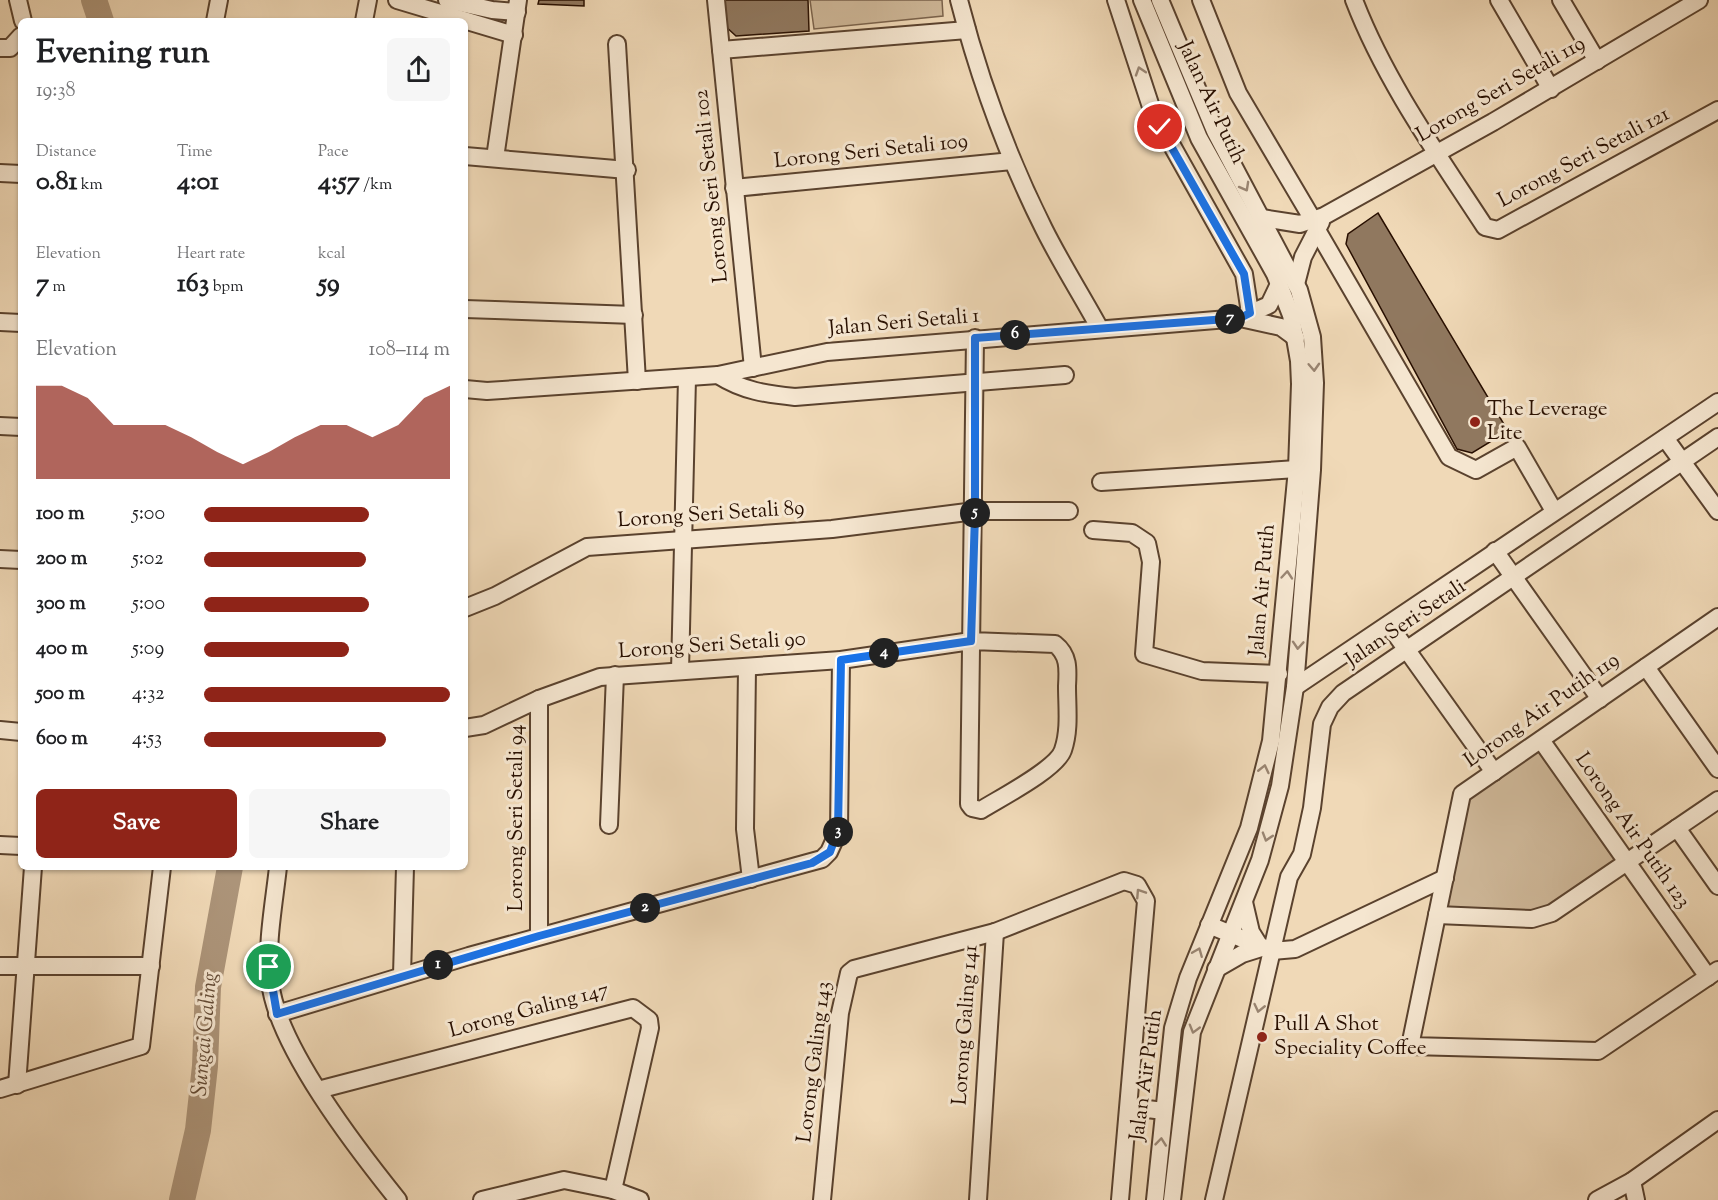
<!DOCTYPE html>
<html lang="en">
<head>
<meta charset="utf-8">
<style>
  body { margin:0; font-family:"Sorts Mill Goudy",serif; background:#f6f6f6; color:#202124; height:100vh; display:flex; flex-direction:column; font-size:22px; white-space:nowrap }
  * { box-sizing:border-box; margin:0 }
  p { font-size:20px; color:#757577 }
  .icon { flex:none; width:33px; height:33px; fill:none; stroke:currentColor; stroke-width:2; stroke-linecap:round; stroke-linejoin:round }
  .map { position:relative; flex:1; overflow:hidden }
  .side { position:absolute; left:18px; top:18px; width:450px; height:852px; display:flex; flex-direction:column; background:#fff; border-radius:9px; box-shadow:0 2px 4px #0004 }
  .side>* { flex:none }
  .pin { position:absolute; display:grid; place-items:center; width:51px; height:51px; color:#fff; margin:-26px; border:3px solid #fff; border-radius:50%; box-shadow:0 2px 6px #0007 }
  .km { position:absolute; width:30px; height:30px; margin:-15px; border-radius:50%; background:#222; color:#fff; font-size:16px; line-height:30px; text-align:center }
  .round { display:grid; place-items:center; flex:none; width:63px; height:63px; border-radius:9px; background:#f6f6f6 }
  .overview { display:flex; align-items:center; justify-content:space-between; height:102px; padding:0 18px }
  h1 { font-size:33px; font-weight:700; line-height:45px }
  .figures { display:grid; grid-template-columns:repeat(3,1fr); gap:9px; height:102px; padding:6px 18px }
  .figures div { display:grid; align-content:center }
  .figures b { font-size:26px; font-weight:700 }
  .figures small { font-size:16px; font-weight:400 }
  .figures p { font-size:16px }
  .chart { height:168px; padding:12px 18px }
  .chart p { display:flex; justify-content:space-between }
  .chart svg { width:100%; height:108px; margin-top:6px; fill:#8f2418; opacity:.7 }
  .button { display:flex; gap:12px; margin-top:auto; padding:12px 18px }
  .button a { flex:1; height:69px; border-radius:9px; background:#8f2418; color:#fff; font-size:24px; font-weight:700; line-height:69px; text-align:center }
  .button a+a { background:#f6f6f6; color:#202124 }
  ul { padding:0 18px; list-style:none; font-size:20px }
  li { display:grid; grid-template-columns:96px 72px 1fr; align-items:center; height:45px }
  li i { height:15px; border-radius:8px; background:#8f2418 }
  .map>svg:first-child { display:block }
  .green { fill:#ceb798; stroke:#7b634c; stroke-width:1.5 }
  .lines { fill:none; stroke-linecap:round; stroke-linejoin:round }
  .river { stroke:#ac9479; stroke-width:26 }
  .building { fill:#90785f; stroke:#280f00; stroke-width:1.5 }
  .minor-casing { stroke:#5a422e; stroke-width:20 }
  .minor { stroke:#f5e6d0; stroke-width:16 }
  .oneway { stroke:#998572 }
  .route-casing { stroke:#fff; stroke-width:12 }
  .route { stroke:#1a73e8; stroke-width:8 }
  .poi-dot { fill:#8f2418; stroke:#f5e6d0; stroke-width:2 }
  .labels { text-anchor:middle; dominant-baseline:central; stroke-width:6; stroke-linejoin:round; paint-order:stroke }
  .street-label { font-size:21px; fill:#280f00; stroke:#f5e6d0 }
  .poi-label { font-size:21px; fill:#280f00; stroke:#f5e6d0; text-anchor:start }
  .water-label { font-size:22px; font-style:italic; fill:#634b36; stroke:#f5e6d0 }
</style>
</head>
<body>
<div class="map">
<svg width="1718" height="1200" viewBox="0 0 1718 1200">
  <rect width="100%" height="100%" fill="#f0d9b7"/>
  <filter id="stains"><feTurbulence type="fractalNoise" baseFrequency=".00333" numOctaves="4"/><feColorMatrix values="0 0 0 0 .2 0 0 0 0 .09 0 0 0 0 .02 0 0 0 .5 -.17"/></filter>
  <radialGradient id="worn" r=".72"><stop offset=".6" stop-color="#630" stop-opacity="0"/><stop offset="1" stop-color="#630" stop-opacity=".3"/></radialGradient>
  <!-- green -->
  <g class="green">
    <path d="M810,0H942L943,16L814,29Z"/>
    <path d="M1541,748L1618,859L1541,911L1446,910L1468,798Z"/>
  </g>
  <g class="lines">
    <!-- river -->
    <g class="river">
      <path d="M94,0L101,21"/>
      <path d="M182,1200L198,1130L205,1066L208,987L230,867"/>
    </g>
  </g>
  <!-- building -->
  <g class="building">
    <path d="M539,0H584V6L538,4Z"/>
    <path d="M722,0H808L809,31L736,36L724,25Z"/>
    <path d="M1378,213L1508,431L1472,453L1457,449L1346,244L1348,234Z"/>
  </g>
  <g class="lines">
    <defs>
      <g id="minor">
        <path d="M18,0L23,21"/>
        <path d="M397,0L514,35"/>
        <path d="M447,0L492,10L517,12"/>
        <path d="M716,0L753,368"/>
        <path d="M959,0C979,78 1008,157 1044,229C1061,263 1082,296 1100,329"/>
        <path d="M1116,0L1152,110L1244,274L1250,313"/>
        <path d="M1142,0L1199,138L1275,274L1291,315L1299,361L1300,384L1297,469L1271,741L1249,828L1188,978L1173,1028L1155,1200"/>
        <path d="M1160,0L1215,131L1299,290L1312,337L1315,383L1312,470L1295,687L1280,786L1260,860L1192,1032L1172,1200"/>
        <path d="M1201,0L1238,93L1313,220"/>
        <path d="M1354,0C1385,81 1438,155 1485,227L1498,230L1718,110"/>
        <path d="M1499,0L1551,89"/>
        <path d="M1561,0L1597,61"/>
        <path d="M215,21L219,0"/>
        <path d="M364,21L368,0"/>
        <path d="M617,44L637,381"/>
        <path d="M0,48H10L21,36"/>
        <path d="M721,50L967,30"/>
        <path d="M465,156L627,170"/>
        <path d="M495,158L518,0"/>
        <path d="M0,173L21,174"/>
        <path d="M734,188L1012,161"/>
        <path d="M1262,218L1300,224L1324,216L1493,122L1699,0"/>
        <path d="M1317,230L1449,457L1476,470L1517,447L1554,511"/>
        <path d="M1296,284L1303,257L1321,222"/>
        <path d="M465,309L634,315"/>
        <path d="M1241,317L1269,305L1279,284"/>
        <path d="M0,322L21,323"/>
        <path d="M718,375C743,391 766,394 795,397L1065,375"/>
        <path d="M465,389L487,391L718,375L827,352L1240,318L1281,327L1296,338"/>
        <path d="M0,426L21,427"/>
        <path d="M1665,438L1718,511"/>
        <path d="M1101,482L1297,469"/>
        <path d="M1093,530L1132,533L1147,543L1151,562L1144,654L1202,671L1279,674"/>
        <path d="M1495,551L1600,699"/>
        <path d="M0,559L21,560"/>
        <path d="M465,608L495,596L587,547L832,529L975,511H1069"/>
        <path d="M1718,617L1462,794L1410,1046L1598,1051L1718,970"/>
        <path d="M1389,625L1494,772"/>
        <path d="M1646,667L1718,769"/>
        <path d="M747,668L745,829L751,879"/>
        <path d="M680,671L687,378"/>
        <path d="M1295,687L1718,402"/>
        <path d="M465,728L484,725L539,699L600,677L841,660L971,641L1055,644C1069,655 1068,669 1067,686C1067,707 1070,730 1063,750C1057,769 1000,798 981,810L972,808L969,804L975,338"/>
        <path d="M0,730L21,732"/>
        <path d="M1541,740L1708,977"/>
        <path d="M609,825L615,675"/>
        <path d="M1677,828L1718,886"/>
        <path d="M0,845L21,846"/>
        <path d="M278,867C274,904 266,944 270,981C276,1045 357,1149 398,1200"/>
        <path d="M1244,902L1251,932L1261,948"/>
        <path d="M1437,915L1532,919L1552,913L1718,800"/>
        <path d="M1209,925L1272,951L1295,949L1445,878"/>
        <path d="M539,936V699"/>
        <path d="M0,966H151"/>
        <path d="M1216,969L1242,954L1261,948"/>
        <path d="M402,975L405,867"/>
        <path d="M277,1014L469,956L822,859L829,852L839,830L841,660"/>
        <path d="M17,1085L33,867"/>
        <path d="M0,1089L141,1046L162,867"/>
        <path d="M318,1090L633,1008L649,1020L650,1028L613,1190"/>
        <path d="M1130,1107L1164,1111"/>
        <path d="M1632,1181L1636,1200"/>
        <path d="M482,1200L564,1180L613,1190L640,1200"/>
        <path d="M822,1200L840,1013L849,973L854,969L995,932L1124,881L1137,885L1146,901L1120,1200"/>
        <path d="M978,1200L995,932"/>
        <path d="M1214,1200L1289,877L1302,854L1312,808L1322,724L1330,707L1343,693L1718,437"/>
        <path d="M1597,1200L1632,1181L1718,1120"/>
      </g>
    </defs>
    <!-- minor casing -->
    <use href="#minor" class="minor-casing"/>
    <!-- minor -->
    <use href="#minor" class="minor"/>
  </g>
  <!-- one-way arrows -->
  <defs><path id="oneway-chevron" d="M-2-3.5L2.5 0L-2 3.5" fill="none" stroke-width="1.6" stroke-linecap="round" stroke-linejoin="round" transform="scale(1.5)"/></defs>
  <g class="oneway">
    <use href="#oneway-chevron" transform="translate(1140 71) rotate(-108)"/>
    <use href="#oneway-chevron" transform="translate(1245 187) rotate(61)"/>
    <use href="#oneway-chevron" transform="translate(1314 367) rotate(87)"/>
    <use href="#oneway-chevron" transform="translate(1287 575) rotate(-85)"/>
    <use href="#oneway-chevron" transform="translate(1298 645) rotate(94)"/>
    <use href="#oneway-chevron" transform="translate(1264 769) rotate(-77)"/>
    <use href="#oneway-chevron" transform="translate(1267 837) rotate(107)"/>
    <use href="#oneway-chevron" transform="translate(1140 893) rotate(-123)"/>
    <use href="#oneway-chevron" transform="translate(1198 952) rotate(-68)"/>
    <use href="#oneway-chevron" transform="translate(1259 1008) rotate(103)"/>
    <use href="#oneway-chevron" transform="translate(1194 1029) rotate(106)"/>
    <use href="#oneway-chevron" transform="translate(1161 1142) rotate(-84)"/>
  </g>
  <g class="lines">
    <defs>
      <path id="route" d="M269,967L277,1014L539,936L812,863L830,852L838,830L841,660L971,641L975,515V338L1240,318L1250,313L1244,274L1160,127"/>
    </defs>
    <!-- route casing -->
    <use href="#route" class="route-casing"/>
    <!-- route -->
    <use href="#route" class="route"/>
  </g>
  <!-- markers -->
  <g class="poi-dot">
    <circle cx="1475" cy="422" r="6"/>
    <circle cx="1262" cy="1037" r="6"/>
  </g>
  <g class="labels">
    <!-- street labels -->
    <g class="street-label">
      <text transform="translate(1501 90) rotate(-30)">Lorong Seri Setali 119</text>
      <text transform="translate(1211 103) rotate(65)">Jalan Air Putih</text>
      <text transform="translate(871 152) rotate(-6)">Lorong Seri Setali 109</text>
      <text transform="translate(1584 158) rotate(-28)">Lorong Seri Setali 121</text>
      <text transform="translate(712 186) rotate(-96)">Lorong Seri Setali 102</text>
      <text transform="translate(904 323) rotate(-5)">Jalan Seri Setali 1</text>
      <text transform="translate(711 515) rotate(-4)">Lorong Seri Setali 89</text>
      <text transform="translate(1263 590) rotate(-85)">Jalan Air Putih</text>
      <text transform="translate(1406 624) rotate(-34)">Jalan Seri Setali</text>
      <text transform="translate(712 646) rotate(-4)">Lorong Seri Setali 90</text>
      <text transform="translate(1542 711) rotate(-35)">Lorong Air Putih 119</text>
      <text transform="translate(517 818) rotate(-90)">Lorong Seri Setali 94</text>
      <text transform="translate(1632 831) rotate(55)">Lorong Air Putih 123</text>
      <text transform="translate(529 1011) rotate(-15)">Lorong Galing 147</text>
      <text transform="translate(966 1025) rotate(-86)">Lorong Galing 141</text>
      <text transform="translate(815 1062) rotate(-83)">Lorong Galing 143</text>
      <text transform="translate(1147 1075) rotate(-82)">Jalan Air Putih</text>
    </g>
    <!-- poi labels -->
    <g class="poi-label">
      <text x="1487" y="410">The Leverage<tspan x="1487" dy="24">Lite</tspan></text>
      <text x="1274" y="1025">Pull A Shot<tspan x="1274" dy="24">Speciality Coffee</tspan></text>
    </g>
    <!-- water labels -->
    <g class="water-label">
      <text transform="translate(206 1034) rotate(-85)">Sungai Galing</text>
    </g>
  </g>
  <rect width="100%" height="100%" filter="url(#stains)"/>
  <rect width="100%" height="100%" fill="url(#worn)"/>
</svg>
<div class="pin" style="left:269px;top:967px;background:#1e9e55"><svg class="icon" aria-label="arrive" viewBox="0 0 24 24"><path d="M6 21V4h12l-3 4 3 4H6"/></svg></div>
<div class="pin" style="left:1160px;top:127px;background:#d93025"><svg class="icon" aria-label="check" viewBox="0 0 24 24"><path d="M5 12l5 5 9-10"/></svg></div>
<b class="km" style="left:438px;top:965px">1</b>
<b class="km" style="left:645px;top:908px">2</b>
<b class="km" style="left:838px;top:832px">3</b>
<b class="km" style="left:884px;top:653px">4</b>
<b class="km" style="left:975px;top:513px">5</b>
<b class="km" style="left:1015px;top:335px">6</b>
<b class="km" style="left:1230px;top:319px">7</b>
<section class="side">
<div class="overview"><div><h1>Evening run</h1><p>19:38</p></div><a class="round"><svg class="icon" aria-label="share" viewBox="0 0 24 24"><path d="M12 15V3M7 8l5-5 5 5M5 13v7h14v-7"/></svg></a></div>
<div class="figures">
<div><p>Distance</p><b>0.81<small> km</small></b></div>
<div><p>Time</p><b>4:01</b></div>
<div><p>Pace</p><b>4:57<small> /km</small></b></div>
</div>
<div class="figures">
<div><p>Elevation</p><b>7<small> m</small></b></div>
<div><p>Heart rate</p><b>163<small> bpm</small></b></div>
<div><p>kcal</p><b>59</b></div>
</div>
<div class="chart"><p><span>Elevation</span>108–114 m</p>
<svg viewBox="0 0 160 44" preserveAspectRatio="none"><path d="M0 44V6L10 6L20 11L30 22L40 22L50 22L60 27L70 33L80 38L90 33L100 27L110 22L120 22L130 27L140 22L150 11L160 6V44z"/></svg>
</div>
<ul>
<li><b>100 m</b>5:00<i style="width:67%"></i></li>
<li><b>200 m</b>5:02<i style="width:66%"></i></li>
<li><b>300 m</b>5:00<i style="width:67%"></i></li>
<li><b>400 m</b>5:09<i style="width:59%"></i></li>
<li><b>500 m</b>4:32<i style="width:100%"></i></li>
<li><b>600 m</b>4:53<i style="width:74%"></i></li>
</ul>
<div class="button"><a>Save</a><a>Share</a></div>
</section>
</div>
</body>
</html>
